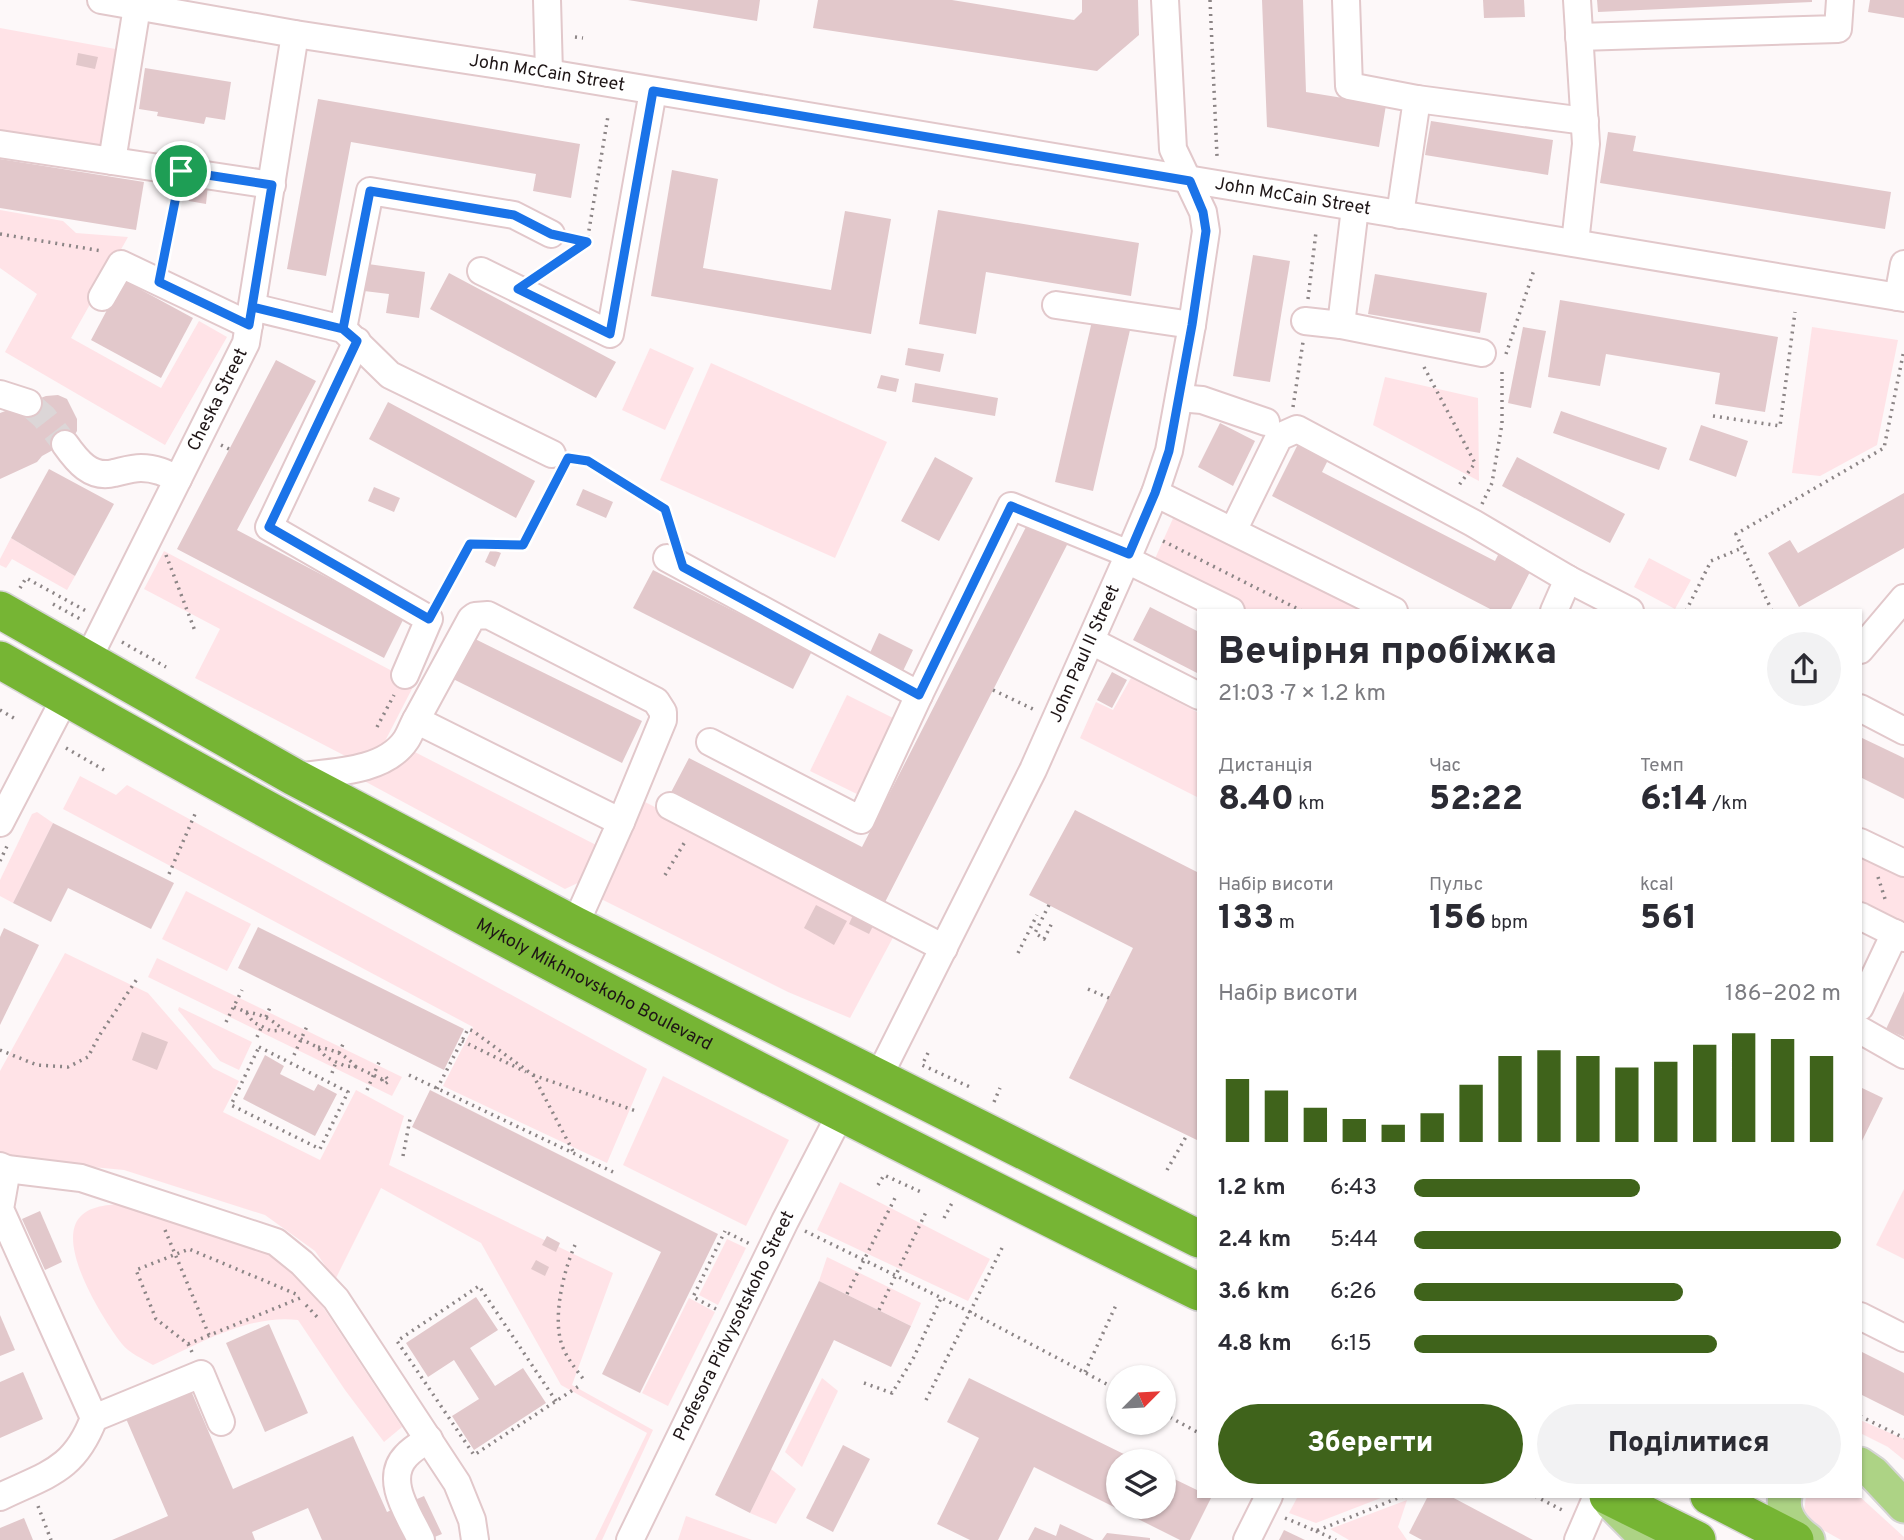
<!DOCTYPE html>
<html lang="uk">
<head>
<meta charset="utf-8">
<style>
  body { margin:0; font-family:Overpass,sans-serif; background:#f2f2f3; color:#2b2b33; height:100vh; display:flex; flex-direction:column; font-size:26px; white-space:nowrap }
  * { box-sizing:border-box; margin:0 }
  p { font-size:23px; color:#7c7c81 }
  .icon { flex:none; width:38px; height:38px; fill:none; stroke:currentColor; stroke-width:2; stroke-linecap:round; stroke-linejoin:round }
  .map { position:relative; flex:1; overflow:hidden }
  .details { position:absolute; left:1197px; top:609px; width:665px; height:889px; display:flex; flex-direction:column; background:#fff; border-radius:0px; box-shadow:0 2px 5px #0004 }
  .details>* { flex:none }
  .needle { width:46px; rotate:66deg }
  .buttons { position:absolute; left:1106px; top:1365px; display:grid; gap:14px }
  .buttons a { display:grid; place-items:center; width:70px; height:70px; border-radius:50%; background:#fff; box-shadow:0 2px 5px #0004; font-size:35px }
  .pin { position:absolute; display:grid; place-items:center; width:60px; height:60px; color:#fff; margin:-30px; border:4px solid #fff; border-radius:50%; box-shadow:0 2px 7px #0007 }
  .round { display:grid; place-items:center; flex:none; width:74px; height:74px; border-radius:37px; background:#f2f2f3 }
  .overview { display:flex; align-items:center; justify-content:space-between; height:119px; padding:0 21px }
  h1 { font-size:38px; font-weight:800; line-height:52px }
  .stats { display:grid; grid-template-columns:repeat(3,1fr); gap:10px; height:119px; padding:7px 21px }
  .stats div { display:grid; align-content:center }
  .stats b { font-size:35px; font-weight:800 }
  .stats small { font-size:19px; font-weight:400 }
  .stats p { font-size:19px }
  .chart { height:196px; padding:14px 21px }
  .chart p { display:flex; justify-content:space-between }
  .chart svg { width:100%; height:126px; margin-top:7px; stroke:#3f631b; stroke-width:6 }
  .action { display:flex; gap:14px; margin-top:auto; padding:14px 21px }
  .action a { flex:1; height:80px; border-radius:42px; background:#3f631b; color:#fff; font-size:28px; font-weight:800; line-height:80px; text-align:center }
  .action a+a { background:#f2f2f3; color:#2b2b33 }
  ul { padding:0 21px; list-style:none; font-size:23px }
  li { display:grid; grid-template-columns:112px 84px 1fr; align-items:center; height:52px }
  li i { height:18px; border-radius:9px; background:#3f631b }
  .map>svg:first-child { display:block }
  .green { fill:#ffe3e7 }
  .building { fill:#e2c8cb }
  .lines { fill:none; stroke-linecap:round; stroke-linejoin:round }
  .minor-tunnel { stroke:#dcd6d7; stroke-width:26; stroke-dasharray:26 13; stroke-linecap:butt }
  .minor-casing { stroke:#e2c8cb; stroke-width:30 }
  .major-casing { stroke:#d6d5d5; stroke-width:37 }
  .highway-casing { stroke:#d6d5d5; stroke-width:40 }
  .path { stroke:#8c8586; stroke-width:3.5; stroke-dasharray:2 5; stroke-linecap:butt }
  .minor { stroke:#fff; stroke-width:26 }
  .major { stroke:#add385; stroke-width:33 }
  .highway { stroke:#76b534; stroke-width:37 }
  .route-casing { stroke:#fff; stroke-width:14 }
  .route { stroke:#1a73e8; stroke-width:9 }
  .labels { text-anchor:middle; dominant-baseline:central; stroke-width:6; stroke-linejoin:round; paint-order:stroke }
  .street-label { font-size:18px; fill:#1e1516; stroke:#fff }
</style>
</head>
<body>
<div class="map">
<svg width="1904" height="1540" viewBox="0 0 1904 1540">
  <rect width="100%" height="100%" fill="#fdf8f9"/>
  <!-- green -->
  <g class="green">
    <path d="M0,28L121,50L104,149L0,136Z"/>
    <path d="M0,210L63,221L76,233L128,237L71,338L161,388L199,321L227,337L165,445L5,352L37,294L0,268Z"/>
    <path d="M1812,327L1898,340L1877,445L1820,476L1792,473Z"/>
    <path d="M650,348L694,368L665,430L622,410Z"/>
    <path d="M711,363L887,442L835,558L660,480Z"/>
    <path d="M1385,377L1478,398L1479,481L1373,425Z"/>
    <path d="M1179,505L1394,611H1231L1149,572Z"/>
    <path d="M11,538L75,576L67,590L12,559L6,568L0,565V559Z"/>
    <path d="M164,551L415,683L382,747L353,760L195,678L220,629L144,589Z"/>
    <path d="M1649,558L1691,580L1675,609L1634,587Z"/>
    <path d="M1131,678L1199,713V798L1080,738L1096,702L1113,710Z"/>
    <path d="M847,695L897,720L861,796L810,771Z"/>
    <path d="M407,748L598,846L582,881L565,889L355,776Z"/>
    <path d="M80,776L116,795L127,785L647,1069L607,1163L443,1086L473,1027L63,809Z"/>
    <path d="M645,802L897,930L850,1018L788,992L597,897Z"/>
    <path d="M37,812L53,823L13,903L0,896V880L32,814Z"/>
    <path d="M1860,842L1904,863V938L1860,916Z"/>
    <path d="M186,891L251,924L227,971L162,939Z"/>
    <path d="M65,953L148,993L213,1068L239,1081L223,1112L320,1160L356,1090L404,1116L389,1165L613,1273L572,1385L653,1430L602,1540H595L647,1433L561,1385L481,1243L381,1188L335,1280L315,1251L265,1215L124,1170L18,1160L0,1154V1071Z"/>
    <path d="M157,958L402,1077L392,1096L148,977Z"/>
    <path d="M179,1007L252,1042L239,1070L220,1061L178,1010Z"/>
    <path d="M663,1076L789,1140L746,1226L623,1165Z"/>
    <path d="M840,1182L990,1259L968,1301L817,1230Z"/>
    <path d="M1904,1189V1259L1876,1245Z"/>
    <path d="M130,1203L265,1251L296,1266L402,1427L384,1442L345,1390L298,1320C248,1314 197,1345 153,1365C143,1359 129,1353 122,1344C104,1321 55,1244 80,1217C92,1204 112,1205 130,1203Z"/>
    <path d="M727,1239L746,1248L718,1305L699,1295Z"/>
    <path d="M827,1257L921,1303L911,1326L819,1281Z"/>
    <path d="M689,1298L715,1312L668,1406L642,1393Z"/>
    <path d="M822,1378L838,1391L802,1467L785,1452Z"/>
    <path d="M1860,1420L1904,1439V1460L1888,1447L1860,1433Z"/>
    <path d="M771,1469L796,1489L776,1524L750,1513Z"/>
    <path d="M1298,1496H1386L1316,1523L1289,1513Z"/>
    <path d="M1806,1496H1859L1904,1537V1540H1841L1807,1521L1804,1511Z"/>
    <path d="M1407,1500L1398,1527L1407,1540H1349L1330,1529Z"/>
    <path d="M686,1516L752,1540H678Z"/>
  </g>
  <!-- building -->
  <g class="building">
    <path d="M628,0H760L757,21Z"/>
    <path d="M818,0H952L1074,20L1082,12V0H1138L1139,35L1097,71L813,28Z"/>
    <path d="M1262,0H1303L1306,92L1386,105L1379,147L1267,127Z"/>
    <path d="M1483,0H1524L1525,17L1484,18Z"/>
    <path d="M1597,0H1812V2L1598,12Z"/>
    <path d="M1870,0H1904V18L1868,12Z"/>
    <path d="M78,53L98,57L95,69L76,65Z"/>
    <path d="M145,68L231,82L225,120L206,117L204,124L157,116L158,112L139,109Z"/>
    <path d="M318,99L580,144L571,198L533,191L536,174L351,142L326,276L287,269Z"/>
    <path d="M1431,121L1553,140L1548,175L1425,155Z"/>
    <path d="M1608,132L1636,136L1633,151L1891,192L1885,229L1600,183Z"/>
    <path d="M0,159L144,182L136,230L0,208Z"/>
    <path d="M672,170L718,179L703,268L831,290L845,211L891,219L871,334L651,296Z"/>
    <path d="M191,182L208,185L206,204L189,201Z"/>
    <path d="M938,210L1139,243L1131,296L986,272L976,334L919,324Z"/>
    <path d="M1253,255L1290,261L1270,382L1233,376Z"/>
    <path d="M368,264L425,272L419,318L386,313L389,294L364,291Z"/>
    <path d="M449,273L616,362L596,398L430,309Z"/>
    <path d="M1375,274L1487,293L1480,333L1368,314Z"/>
    <path d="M123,280L193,318L161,378L91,340Z"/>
    <path d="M1560,300L1778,337L1765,412L1715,404L1720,373L1606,354L1600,386L1548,377Z"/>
    <path d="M1092,321L1130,330L1093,491L1055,482Z"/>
    <path d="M1523,327L1546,331L1531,408L1508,403Z"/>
    <path d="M908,348L944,354L940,372L905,365Z"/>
    <path d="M276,360L316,381L237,530L404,618L384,658L177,549Z"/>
    <path d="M881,375L899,379L896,392L877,388Z"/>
    <path d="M915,383L998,398L995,416L912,402Z"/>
    <path d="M58,395L67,399L77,419V431L71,440L42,456L37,462L0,479V413L46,396Z"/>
    <path d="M388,402L535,481L516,518L369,439Z"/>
    <path d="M1561,411L1667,448L1659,470L1553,433Z"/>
    <path d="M1220,423L1255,441L1233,486L1198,467Z"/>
    <path d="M1701,425L1748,441L1736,477L1689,460Z"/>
    <path d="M1298,444L1328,460L1322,472L1495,561L1501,549L1533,566L1510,611H1494L1272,496Z"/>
    <path d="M935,457L973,478L939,541L901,521Z"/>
    <path d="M1517,457L1625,514L1610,543L1502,486Z"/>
    <path d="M49,469L114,504L75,576L11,538Z"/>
    <path d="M374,487L400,498L394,512L368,501Z"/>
    <path d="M583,489L613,502L606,518L576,505Z"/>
    <path d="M1904,493V548L1799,607L1768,553L1790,540L1798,553Z"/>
    <path d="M1028,523L1068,543L882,908L668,798L689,758L862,847Z"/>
    <path d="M491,549L501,553L495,567L485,562Z"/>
    <path d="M653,570L812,651L793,689L633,608Z"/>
    <path d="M1150,607L1199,632V674L1133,640Z"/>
    <path d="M879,633L913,650L903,671L869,655Z"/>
    <path d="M467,635L642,721L622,763L447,676Z"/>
    <path d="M1112,672L1127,680L1112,708L1097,700Z"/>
    <path d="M1860,737L1904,758V799L1860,777Z"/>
    <path d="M1075,810L1199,873V1141L1069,1078L1133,948L1029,895Z"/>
    <path d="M53,823L174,883L151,929L68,888L51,922L13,903Z"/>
    <path d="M816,905L847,921L834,945L804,928Z"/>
    <path d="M855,911L875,922L869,934L849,924Z"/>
    <path d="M258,927L464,1029L444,1070L238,968Z"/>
    <path d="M4,928L39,945L0,1025V937Z"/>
    <path d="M1904,991V1037L1886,1029Z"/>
    <path d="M142,1032L168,1042L157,1070L132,1060Z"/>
    <path d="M265,1055L284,1066L280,1074L314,1091L318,1084L337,1094L315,1136L243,1099Z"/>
    <path d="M1860,1087L1883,1098L1860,1145Z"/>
    <path d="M430,1090L718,1234L640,1393L602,1374L661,1252L412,1127Z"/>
    <path d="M40,1211L62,1262L45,1270L22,1219Z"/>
    <path d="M547,1236L560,1243L556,1252L542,1245Z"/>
    <path d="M536,1260L549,1267L545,1276L531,1269Z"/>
    <path d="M819,1281L911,1326L891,1367L834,1340L750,1513L715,1495Z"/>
    <path d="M476,1297L498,1330L470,1348L495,1386L523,1368L546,1403L474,1450L452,1416L479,1399L454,1360L428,1377L406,1343Z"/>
    <path d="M0,1315L15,1350L0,1356Z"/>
    <path d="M269,1324L308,1413L265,1432L226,1343Z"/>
    <path d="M1860,1351L1904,1373V1416L1860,1394Z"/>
    <path d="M23,1372L43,1419L0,1438V1382Z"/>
    <path d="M969,1378L1138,1461H1118V1507H1164V1474L1199,1491V1496L1211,1498L1190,1540H1180L1034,1467L998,1540H970L937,1524L979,1438L947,1422Z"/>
    <path d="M189,1386L233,1489L353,1436L387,1512L424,1496L442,1534L427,1540H322L308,1508L252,1532L255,1540H112L168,1516L124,1414Z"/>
    <path d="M843,1445L870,1459L833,1532L806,1518Z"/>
    <path d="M1428,1496H1450L1533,1540H1422L1409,1533Z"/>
    <path d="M24,1518L33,1540H0V1528Z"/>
    <path d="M1060,1524L1094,1540H1028L1035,1527L1056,1536Z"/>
    <path d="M1284,1530L1305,1540H1279Z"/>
    <path d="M1107,1533L1150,1538V1540H1102Z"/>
  </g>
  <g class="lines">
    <!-- minor-tunnel -->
    <path class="minor-tunnel" d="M28,403L44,417L65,444"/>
    <defs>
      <g id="minor">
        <path id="s1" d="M101,0L295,34L512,67L1904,298"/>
        <path d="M547,0L549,73"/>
        <path d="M1346,0L1349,86L1417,99L1400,215"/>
        <path d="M1579,37L1838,29L1840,0"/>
        <path d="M1417,99L1585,121"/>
        <path d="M0,144L272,185"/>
        <path d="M112,161L137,7"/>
        <path d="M1575,243L1586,144L1577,0"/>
        <path d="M481,271L610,334L653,91"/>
        <path d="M102,297L121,264L249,325"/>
        <path d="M1898,297L1904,264"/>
        <path d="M1056,305L1192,325"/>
        <path d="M252,307L343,329L390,375L552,454"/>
        <path d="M1305,321L1341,325L1355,208"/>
        <path d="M1341,325L1482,353"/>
        <path d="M343,329L370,191L514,215L551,234"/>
        <path d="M357,341L269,527L429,619L405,675"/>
        <path d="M0,394L28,403"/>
        <path d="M1179,398L1202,400L1266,422"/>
        <path d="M65,444C77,461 91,479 114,473C123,471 132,468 141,468C155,468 166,473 178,479"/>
        <path d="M1155,493L1394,611"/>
        <path d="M1233,531L1279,437L1297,429L1473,523L1568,579L1630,611"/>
        <path d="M667,558L919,695L1011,506L1129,554"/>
        <path d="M1127,560L1231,611"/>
        <path d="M1554,611L1568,579"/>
        <path d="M1091,641L1199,696"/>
        <path d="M1860,650L1904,598"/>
        <path id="s2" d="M87,661L246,343L295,34"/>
        <path d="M1860,708L1904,731"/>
        <path d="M416,720L471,619L475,616L488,615L656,701L663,712V720L621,822"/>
        <path d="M710,742L861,820L919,695"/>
        <path d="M294,777C329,772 384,773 406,740C410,734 412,727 416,720L621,822L575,925"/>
        <path d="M670,806L944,948"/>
        <path d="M0,823L65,698"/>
        <path d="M1860,842L1904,863"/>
        <path d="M1860,916L1904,938"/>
        <path d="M1860,1007L1895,933"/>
        <path d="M1860,1030L1904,1055"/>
        <path id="s3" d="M878,1078L1033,770L1129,554L1155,493L1169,451L1192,325L1206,231L1203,212L1173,149L1165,0"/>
        <path d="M0,1166L7,1169L81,1178L276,1242L302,1263L336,1299L457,1483L472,1520L475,1540"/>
        <path d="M1860,1316L1904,1338"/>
        <path d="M94,1418L201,1374L221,1422"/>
        <path d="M0,1497C47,1474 74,1471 94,1418L0,1209L7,1169"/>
        <path d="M421,1540C410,1516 383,1480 406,1456C412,1449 421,1444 429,1439"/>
        <path id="s4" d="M630,1540L785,1221L841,1113"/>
        <path d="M1247,1540L1269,1496"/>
        <path d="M1578,1540L1597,1496"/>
      </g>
      <g id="major">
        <path d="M1860,1464L1873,1473L1904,1506"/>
        <path d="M1785,1496C1781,1515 1793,1529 1808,1540"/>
        <path d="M1611,1503L1648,1540"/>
      </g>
      <g id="highway">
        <path d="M0,610L294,777L575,925L1199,1239"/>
        <path id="s5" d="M0,660C392,884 794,1093 1199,1292"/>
        <path d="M1608,1496L1697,1540"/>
        <path d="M1709,1496L1795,1540"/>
      </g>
    </defs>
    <!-- minor casing -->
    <use href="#minor" class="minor-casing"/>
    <!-- major casing -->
    <use href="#major" class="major-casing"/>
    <!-- highway casing -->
    <use href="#highway" class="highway-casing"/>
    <!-- path -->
    <g class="path">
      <path d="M1210,0L1217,156"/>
      <path d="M575,37L583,38"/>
      <path d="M0,234L102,251"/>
      <path d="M571,238L587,242L608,116"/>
      <path d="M164,258L177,194"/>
      <path d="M540,274L587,242"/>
      <path d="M1308,299L1316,232"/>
      <path d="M1506,354L1534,270"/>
      <path d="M1424,367L1475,463L1457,488"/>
      <path d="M1293,407L1303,342"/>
      <path d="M1713,416L1780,426L1795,312"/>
      <path d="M221,445L229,449"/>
      <path d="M575,459L588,461L665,509L674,536"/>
      <path d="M1482,504L1492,483L1502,424V368"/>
      <path d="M1163,541L1302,611"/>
      <path d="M166,555L195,631"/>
      <path d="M20,588L26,578L88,612"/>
      <path d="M440,599L470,544L523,545L558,477"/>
      <path d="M53,604L82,620"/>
      <path d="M1686,611L1711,561L1742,548"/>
      <path d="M1772,611L1736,534L1884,448L1904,350"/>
      <path d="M122,642L166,667"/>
      <path d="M993,690L1035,710"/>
      <path d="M0,710L17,720"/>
      <path d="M377,727L394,695"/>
      <path d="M66,748L104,770"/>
      <path d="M0,861L8,844"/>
      <path d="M169,874L195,814"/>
      <path d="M665,875L686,840"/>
      <path d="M1878,877L1886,902"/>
      <path d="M1049,905L1035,933L1044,939L1052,923"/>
      <path d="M1018,953L1037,915"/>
      <path d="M1088,989L1109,998"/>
      <path d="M234,1007L246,1012L253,1022L271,1031L283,1030L317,1047L326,1057L336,1062L345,1066L356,1067L382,1079"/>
      <path d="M246,1012C261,1014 272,1019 283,1030"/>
      <path d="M266,1017L271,1005"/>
      <path d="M226,1022L242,990"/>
      <path d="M257,1037L262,1026"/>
      <path d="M462,1041L526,1072"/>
      <path d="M259,1047L348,1092L320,1149L231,1105Z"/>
      <path d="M318,1047C334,1050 345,1054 356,1067"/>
      <path d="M0,1050L37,1065L68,1067L88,1057L99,1036L137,979"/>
      <path d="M339,1053L344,1042"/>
      <path d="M928,1053L922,1065L970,1087"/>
      <path d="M294,1055L308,1024"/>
      <path d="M332,1073L336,1062"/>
      <path d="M409,1075L613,1172"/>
      <path d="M533,1075L636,1111"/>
      <path d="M386,1077L389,1081L385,1084L382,1080Z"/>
      <path d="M437,1089L468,1029L473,1031L533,1075L575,1155"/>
      <path d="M367,1090L380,1060"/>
      <path d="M994,1102L1000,1088"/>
      <path d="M403,1156L410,1119"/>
      <path d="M1167,1170L1187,1135"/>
      <path d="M878,1185L884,1175L921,1192"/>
      <path d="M944,1218L952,1203"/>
      <path d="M165,1230L209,1335"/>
      <path d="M805,1231L970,1312L1118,1390"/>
      <path d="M728,1233L750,1244"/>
      <path d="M575,1245C564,1270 553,1314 561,1342C565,1356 575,1368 584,1380"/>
      <path d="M847,1294L897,1194"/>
      <path d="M306,1305L320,1320"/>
      <path d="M716,1309L693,1297L725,1231"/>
      <path d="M879,1310L927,1210"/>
      <path d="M188,1344L300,1298"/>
      <path d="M192,1352L188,1344L156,1319L136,1270L189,1249L296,1294"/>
      <path d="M1085,1372L1117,1303"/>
      <path d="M864,1383L892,1393L914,1357L941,1298"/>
      <path d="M926,1400L1003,1246"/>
      <path d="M556,1401L479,1286L397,1341L474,1455L582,1384"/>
      <path d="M1164,1414L1199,1433"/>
      <path d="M1860,1416L1904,1438"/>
      <path d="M1535,1496L1564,1511"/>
      <path d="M38,1506L51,1540"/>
      <path d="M1285,1518L1316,1531L1403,1496"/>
      <path d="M1316,1531L1336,1540"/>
    </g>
    <!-- minor -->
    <use href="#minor" class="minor"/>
    <!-- major -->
    <use href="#major" class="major"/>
    <!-- highway -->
    <use href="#highway" class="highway"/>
  </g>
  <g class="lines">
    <defs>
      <path id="route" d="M181,171L272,185L252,307L343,329L357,341L269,527L429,619L470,544L523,545L568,458L588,461L665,509L683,567L919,695L1011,506L1129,554L1155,493L1169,451L1192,325L1206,231L1203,212L1190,181L653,91L610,334L518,289L587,242L551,234L514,215L370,191L343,329L252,307L249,325L159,282L181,171"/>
    </defs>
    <!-- route casing -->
    <use href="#route" class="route-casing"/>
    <!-- route -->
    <use href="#route" class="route"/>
  </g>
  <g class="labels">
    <!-- street labels -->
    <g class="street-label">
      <text stroke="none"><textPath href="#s1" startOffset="452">John McCain Street</textPath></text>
      <text stroke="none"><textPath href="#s1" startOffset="1208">John McCain Street</textPath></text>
      <text stroke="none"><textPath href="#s2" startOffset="292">Cheska Street</textPath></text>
      <text stroke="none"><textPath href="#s3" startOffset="472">John Paul II Street</textPath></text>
      <text stroke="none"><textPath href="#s5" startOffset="677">Mykoly Mikhnovskoho Boulevard</textPath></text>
      <text stroke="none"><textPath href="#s4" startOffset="238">Profesora Pidvysotskoho Street</textPath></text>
    </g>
  </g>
</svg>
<div class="buttons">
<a><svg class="needle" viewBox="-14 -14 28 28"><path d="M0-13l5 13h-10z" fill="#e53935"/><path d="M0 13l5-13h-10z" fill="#7c7c81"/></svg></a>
<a><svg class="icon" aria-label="layers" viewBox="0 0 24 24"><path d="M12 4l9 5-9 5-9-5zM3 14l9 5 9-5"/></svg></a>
</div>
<div class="pin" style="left:181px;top:171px;background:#1e9e55"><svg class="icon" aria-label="arrive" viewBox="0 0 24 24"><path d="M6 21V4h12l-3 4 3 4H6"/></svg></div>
<section class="details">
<div class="overview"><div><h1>Вечірня пробіжка</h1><p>21:03 · 7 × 1.2 km</p></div><a class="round"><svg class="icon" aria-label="share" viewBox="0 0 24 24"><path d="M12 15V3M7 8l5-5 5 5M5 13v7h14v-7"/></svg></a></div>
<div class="stats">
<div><p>Дистанція</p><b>8.40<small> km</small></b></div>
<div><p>Час</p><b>52:22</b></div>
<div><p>Темп</p><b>6:14<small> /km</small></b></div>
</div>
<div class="stats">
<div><p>Набір висоти</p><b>133<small> m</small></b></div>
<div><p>Пульс</p><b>156<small> bpm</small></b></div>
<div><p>kcal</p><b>561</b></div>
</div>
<div class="chart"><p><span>Набір висоти</span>186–202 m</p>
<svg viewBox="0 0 160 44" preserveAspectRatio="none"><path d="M5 44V22M15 44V26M25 44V32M35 44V36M45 44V38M55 44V34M65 44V24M75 44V14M85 44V12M95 44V14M105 44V18M115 44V16M125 44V10M135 44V6M145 44V8M155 44V14"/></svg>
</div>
<ul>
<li><b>1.2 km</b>6:43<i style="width:53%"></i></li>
<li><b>2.4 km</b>5:44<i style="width:100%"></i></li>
<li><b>3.6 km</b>6:26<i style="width:63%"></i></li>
<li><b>4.8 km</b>6:15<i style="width:71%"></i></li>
</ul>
<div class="action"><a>Зберегти</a><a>Поділитися</a></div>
</section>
</div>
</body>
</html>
